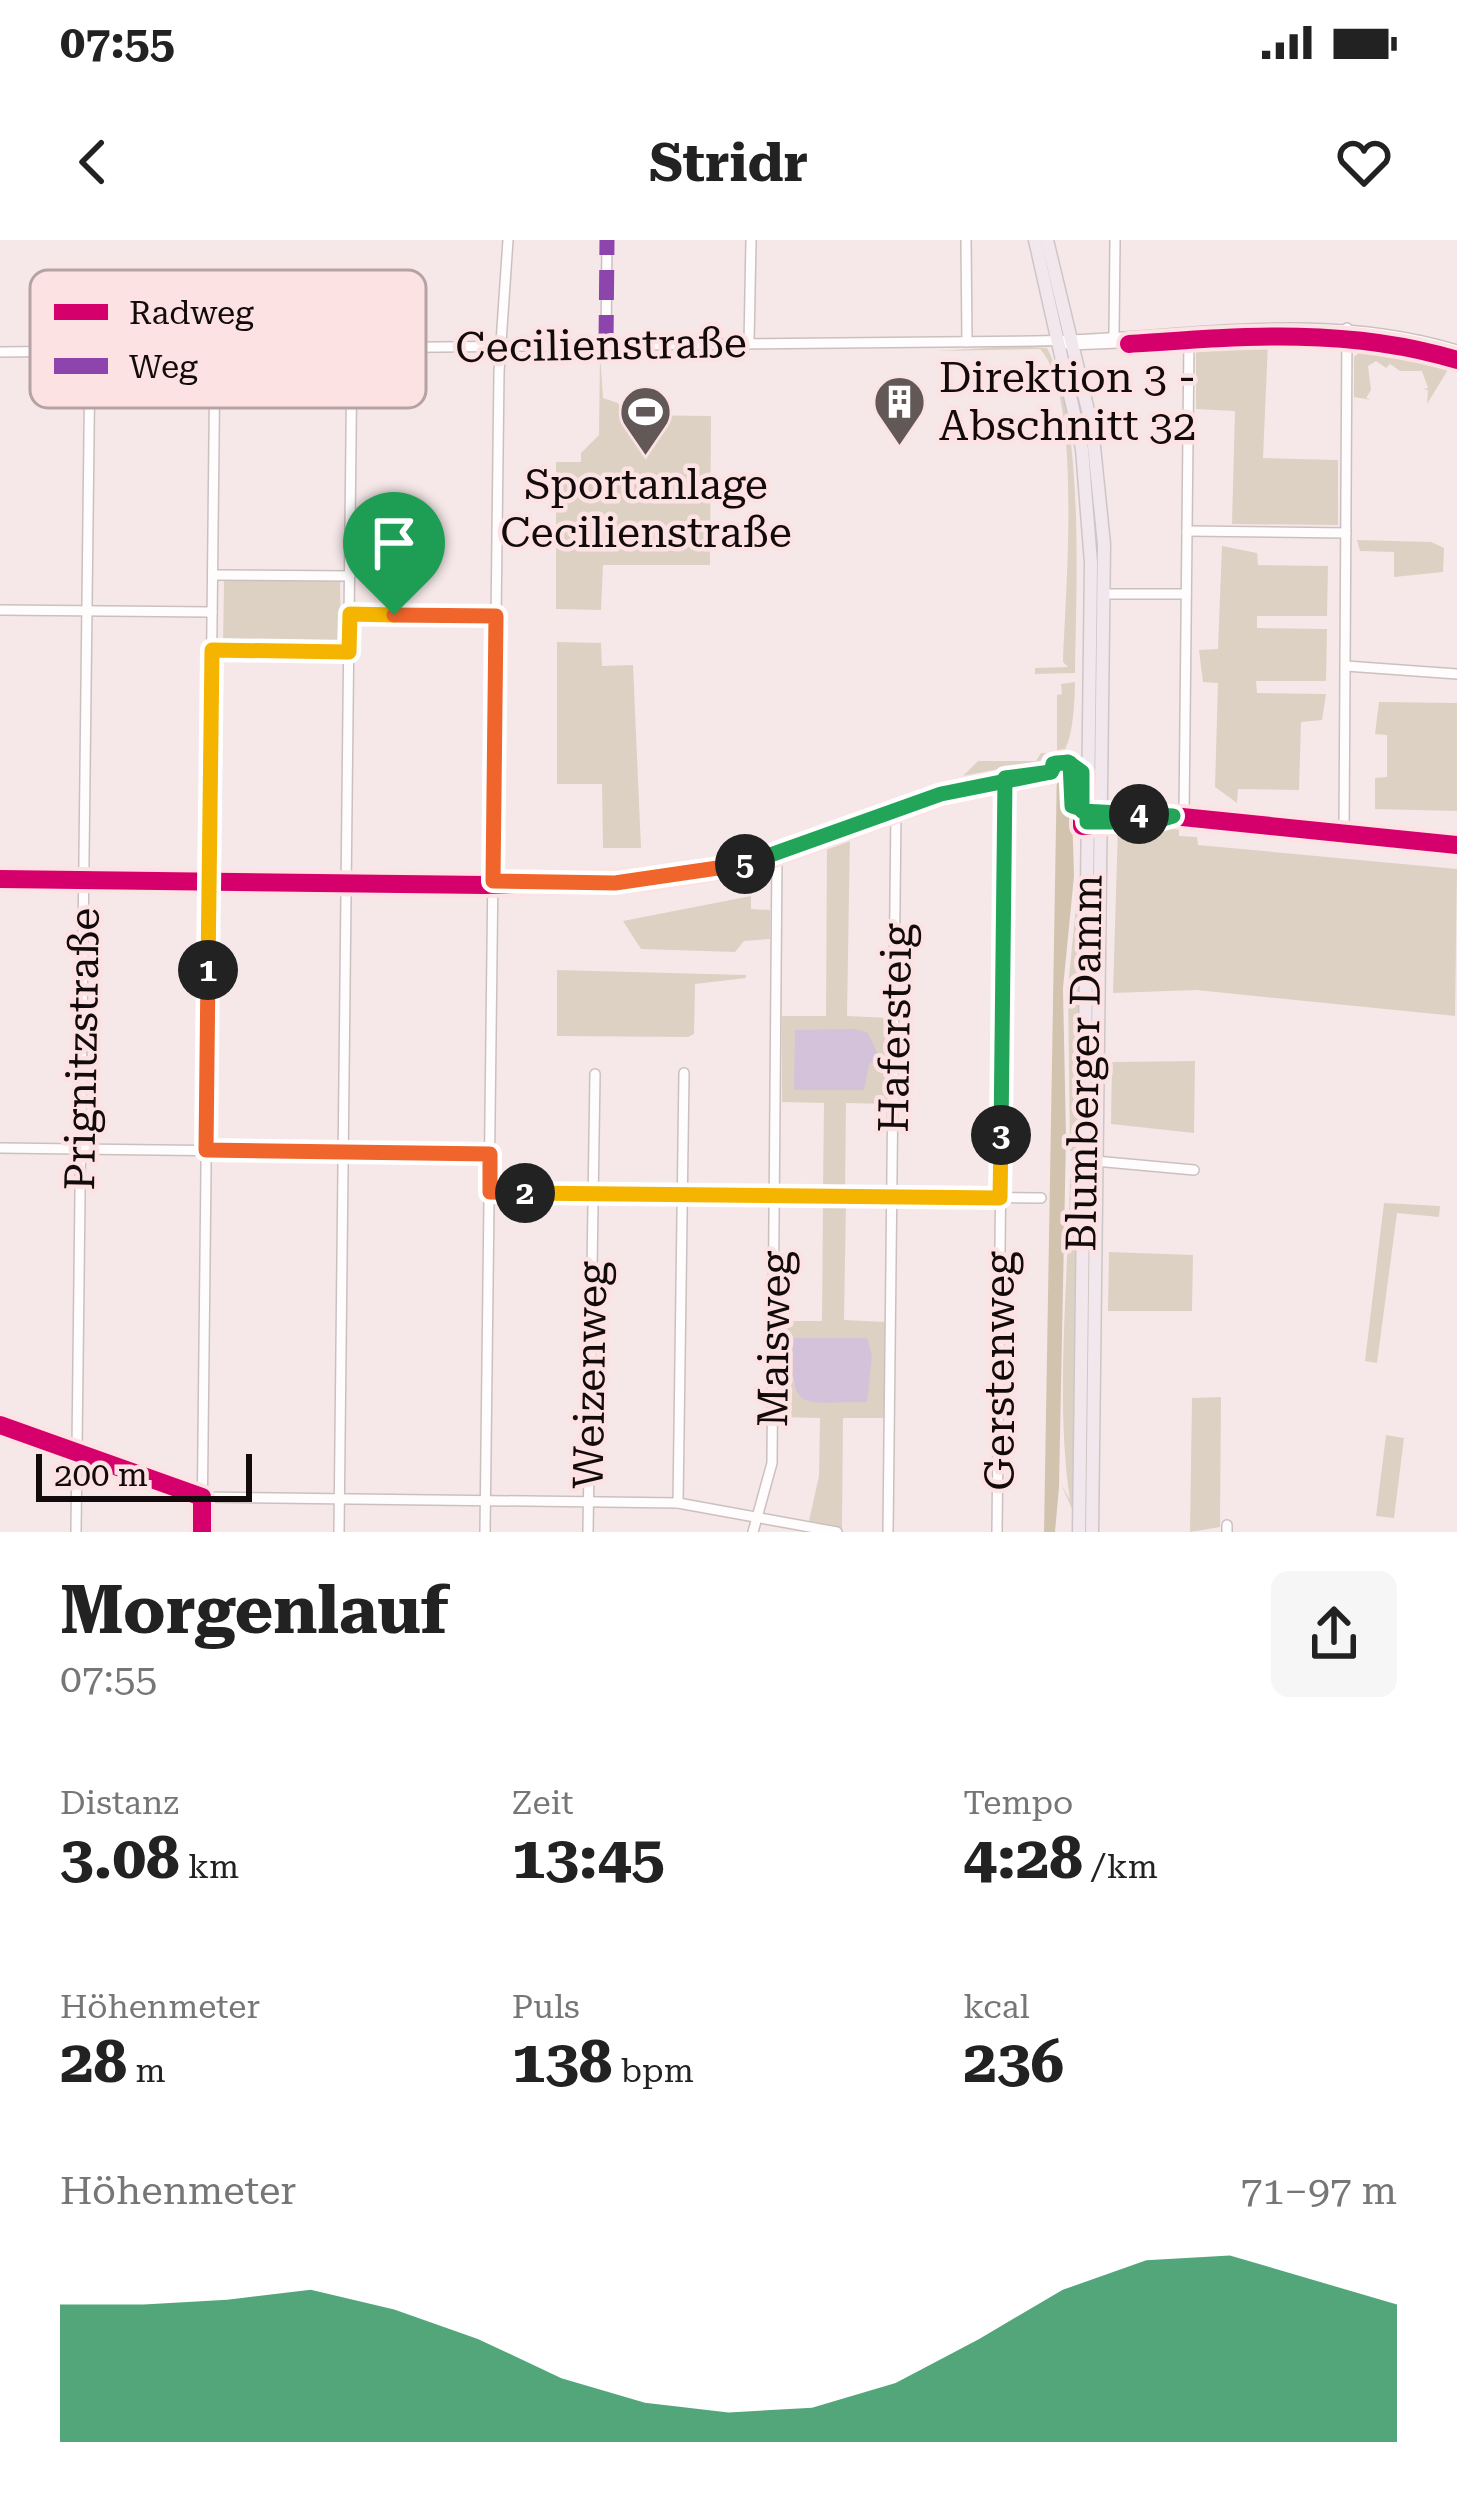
<!DOCTYPE html>
<html lang="de">
<head>
<meta charset="utf-8">
<style>
  body { margin:0; font-family:"Roboto Serif",serif; background:#f6f6f6; color:#222; height:100vh; display:flex; flex-direction:column; font-size:45px; white-space:nowrap }
  * { box-sizing:border-box; margin:0 }
  p { font-size:39px; color:#767676 }
  .icon { flex:none; width:66px; height:66px; fill:none; stroke:currentColor; stroke-width:2; stroke-linecap:round; stroke-linejoin:round }
  .map { position:relative; height:1292px; overflow:hidden }
  .details { display:flex; flex-direction:column; background:#fff; flex:1 }
  .details>* { flex:none }
  .scale { position:absolute; left:36px; bottom:30px; width:216px; box-sizing:border-box; padding-left:12px; border:6px solid #130b0b; border-top:0; font-size:33px; line-height:42px; white-space:nowrap; color:#130b0b; -webkit-text-stroke:9px #fce2e2; paint-order:stroke }
  .pin { position:absolute; display:grid; place-items:center; width:102px; height:102px; color:#fff; margin:-123px -51px; border-radius:50% 50% 50% 0; rotate:-45deg; box-shadow:0 0 12px #0007 }
  .pin .icon { rotate:45deg }
  .km { position:absolute; width:60px; height:60px; margin:-30px; border-radius:50%; background:#222; color:#fff; font-size:33px; line-height:60px; text-align:center }
  .round { display:grid; place-items:center; flex:none; width:126px; height:126px; border-radius:18px; background:#f6f6f6 }
  .overview { display:flex; align-items:center; justify-content:space-between; height:204px; padding:0 60px }
  h1 { font-size:66px; font-weight:700; line-height:90px }
  .metrics { display:grid; grid-template-columns:repeat(3,1fr); gap:18px; height:204px; padding:12px 60px }
  .metrics div { display:grid; align-content:center }
  .metrics b { font-size:60px; font-weight:700 }
  .metrics small { font-size:33px; font-weight:400 }
  .metrics p { font-size:33px }
  .chart { height:336px; padding:24px 60px }
  .chart p { display:flex; justify-content:space-between }
  .chart svg { width:100%; height:216px; margin-top:12px; fill:#0b8043; opacity:.7 }
  .status { display:flex; justify-content:space-between; align-items:center; height:84px; padding:0 60px; background:#fff; direction:ltr }
  .status svg { height:33px; fill:currentColor }
  header { display:flex; justify-content:space-between; align-items:center; height:156px; padding:0 60px; background:#fff; font-size:54px; font-weight:700 }
  .map>svg:first-child { display:block }
  .green { fill:#ddd1c4 }
  .forest { fill:#d2c3af }
  .water { fill:#d3c2da }
  .lines { fill:none; stroke-linecap:round; stroke-linejoin:round }
  .minor-casing { stroke:#cbc0c0; stroke-width:12 }
  .major-casing { stroke:#cdc6c6; stroke-width:15 }
  .minor { stroke:#fefcfc; stroke-width:9 }
  .major { stroke:#f1e7ec; stroke-width:12 }
  .quiet { stroke:#8e44ad; stroke-width:15; stroke-dasharray:30 15; stroke-linecap:butt }
  .cycleway-casing { stroke:#fce2e2; stroke-width:26 }
  .cycleway { stroke:#d6006c; stroke-width:18 }
  .split-1-casing { stroke:#fff; stroke-width:24 }
  .split-2-casing { stroke:#fff; stroke-width:24 }
  .split-3-casing { stroke:#fff; stroke-width:24 }
  .split-4-casing { stroke:#fff; stroke-width:24 }
  .split-5-casing { stroke:#fff; stroke-width:24 }
  .split-6-casing { stroke:#fff; stroke-width:24 }
  .split-1 { stroke:#f5b400; stroke-width:15 }
  .split-2 { stroke:#f0652b; stroke-width:15 }
  .split-3 { stroke:#f5b400; stroke-width:15 }
  .split-4 { stroke:#22a559; stroke-width:15 }
  .split-5 { stroke:#22a559; stroke-width:15 }
  .split-6 { stroke:#f0652b; stroke-width:15 }
  .labels { text-anchor:middle; dominant-baseline:central; stroke-width:9; stroke-linejoin:round; paint-order:stroke }
  .street-label { font-size:42px; fill:#130b0b; stroke:#fce2e2 }
  .poi-label { font-size:42px; fill:#130b0b; stroke:#fce2e2; text-anchor:start }
  .key { fill:#fce2e2; stroke:#b6a2a2; stroke-width:3 }
  .key-label { font-size:33px; fill:#130b0b }
</style>
</head>
<body>
<div class="status"><b>07:55</b><svg viewBox="0 0 49 12"><path d="M0 12V9h3v3zM5 12V6h3v6zM10 12V3h3v9zM15 12V0h3v12zM26 1h20v11H26zM47 4h2v5h-2z"/></svg></div>
<header><svg class="icon" aria-label="back" viewBox="0 0 24 24"><path d="M15 5l-7 7 7 7"/></svg>Stridr<svg class="icon" aria-label="heart" viewBox="0 0 24 24"><path d="M12 20l-8-8c-3-5 5-10 8-4 3-6 11-1 8 4z"/></svg></header>
<div class="map">
<svg width="1457" height="1292" viewBox="0 0 1457 1292">
  <rect width="100%" height="100%" fill="#f6e8e8"/>
  <!-- green -->
  <g class="green">
    <path d="M1268,102L1263,218L1338,220V285L1232,284L1235,171L1196,169V109Z"/>
    <path d="M1016,106L1047,108C1085,181 1076,349 1075,433L1035,434V428L1068,427L1063,422C1065,356 1083,155 1040,109L937,111Z"/>
    <path d="M1363,109L1449,128L1427,164L1428,150L1423,149L1428,148L1422,131H1400L1390,124L1386,128L1376,121L1368,126L1371,150L1366,158L1371,160L1354,157V117Z"/>
    <path d="M600,113L603,158L618,163L623,175L711,176L710,325H603L601,370L556,369V222H581V213L599,195Z"/>
    <path d="M1357,300L1431,302L1444,308L1443,332L1394,337V349V312L1360,311Z"/>
    <path d="M1222,306L1257,313L1258,325L1328,326L1327,376H1257V388L1327,389L1326,441H1256L1257,453L1326,454L1322,480L1301,482L1299,550L1238,549L1237,563L1215,547L1218,443L1203,442L1199,410L1218,409Z"/>
    <path d="M224,340L340,341L341,406L223,405Z"/>
    <path d="M557,402L601,403L602,426L633,425L641,608H603L602,544H557Z"/>
    <path d="M1075,442C1073,544 1051,527 963,544L960,539L978,521H1036L1041,513H1057V455L1062,454L1061,444Z"/>
    <path d="M1379,462L1457,463V571L1375,569V538L1387,537V495L1375,494Z"/>
    <path d="M1171,580L1179,581V596L1197,597L1198,605L1457,629L1455,776L1196,750L1113,753L1118,586Z"/>
    <path d="M850,594L847,776L890,778L889,864L846,863L845,951H823L824,863L782,862V776H826L827,602Z"/>
    <path d="M1079,637V911H1070L1068,747Z"/>
    <path d="M751,656V669L770,670V699L744,701L735,712L641,709L623,681Z"/>
    <path d="M557,730L746,735V738L695,744L694,794L688,797L557,796Z"/>
    <path d="M1195,821L1194,893L1111,884L1112,822Z"/>
    <path d="M1070,938H1079L1072,1269L1061,1244L1070,1260C1055,1160 1068,1043 1070,938Z"/>
    <path d="M823,961H846L844,1080L886,1082L885,1178H843L842,1288L809,1281L819,1236L820,1178L778,1177L779,1081H822Z"/>
    <path d="M1384,963L1440,966L1439,977L1397,973L1377,1123L1365,1121Z"/>
    <path d="M1109,1012L1193,1015L1192,1071H1108Z"/>
    <path d="M1221,1157L1220,1287L1190,1292L1192,1158Z"/>
    <path d="M1386,1195L1404,1198L1394,1278L1376,1276Z"/>
  </g>
  <!-- forest -->
  <path class="forest" d="M1057,526H1067L1071,536L1074,636L1063,748L1066,897L1059,1247L1055,1292H1044Z"/>
  <!-- water -->
  <g class="water">
    <path d="M856,789L868,793L879,817L869,824L864,850H794L795,790Z"/>
    <path d="M793,1098H867L872,1116L867,1162C797,1162 791,1174 793,1098Z"/>
  </g>
  <g class="lines">
    <defs>
      <g id="minor">
        <path d="M966,0L967,102"/>
        <path d="M1114,95L1115,0"/>
        <path d="M749,103L751,0"/>
        <path d="M606,105L607,0"/>
        <path d="M1069,105L1299,96L1381,100L1457,120"/>
        <path d="M0,112C345,107 689,105 1034,101C1176,100 1317,67 1457,110"/>
        <path d="M1187,291L1346,293"/>
        <path d="M213,335L350,336"/>
        <path d="M1104,354H1186"/>
        <path d="M0,370L212,372"/>
        <path d="M350,374L496,376"/>
        <path d="M212,410L349,412"/>
        <path d="M1346,426L1457,434"/>
        <path d="M1098,574H1160L1457,605"/>
        <path d="M1184,577L1189,100"/>
        <path d="M1095,582L1168,578"/>
        <path d="M1344,594L1347,88"/>
        <path d="M0,639L492,645"/>
        <path d="M493,641C580,643 665,645 750,623C856,596 937,548 1051,532"/>
        <path d="M0,908L490,914"/>
        <path d="M1095,921L1194,930"/>
        <path d="M490,953L1041,958"/>
        <path d="M0,1185L202,1257L678,1263L837,1292"/>
        <path d="M678,1263L684,833"/>
        <path d="M1227,1285V1292"/>
        <path d="M76,1292L90,111"/>
        <path d="M202,1292L215,109"/>
        <path d="M339,1292L352,107"/>
        <path d="M485,1292L499,132L508,0"/>
        <path d="M588,1292L595,834"/>
        <path d="M753,1292L772,1223L777,615"/>
        <path d="M888,1292L896,571"/>
        <path d="M997,1292L1005,538"/>
      </g>
      <g id="major">
        <path d="M1035,0L1082,209L1091,323L1079,1292"/>
        <path d="M1047,0L1092,187L1104,304L1092,1292"/>
      </g>
    </defs>
    <!-- minor casing -->
    <use href="#minor" class="minor-casing"/>
    <!-- major casing -->
    <use href="#major" class="major-casing"/>
    <!-- minor -->
    <use href="#minor" class="minor"/>
    <!-- major -->
    <use href="#major" class="major"/>
    <!-- quiet -->
    <path class="quiet" d="M606,105L607,0"/>
    <defs>
      <g id="cycleway">
        <path d="M1129,104C1240,96 1349,87 1457,120"/>
        <path d="M1153,574L1457,605"/>
        <path d="M0,639L485,645L656,639L754,622L948,552L1051,532L1053,524L1064,522L1082,533V586L1173,576"/>
        <path d="M0,1185L202,1257V1292"/>
      </g>
    </defs>
    <!-- cycleway casing -->
    <use href="#cycleway" class="cycleway-casing"/>
    <!-- cycleway -->
    <use href="#cycleway" class="cycleway"/>
  </g>
  <g class="lines">
    <defs>
      <path id="split-1" d="M208,730L212,410L349,412L350,374L394,375"/>
      <path id="split-2" d="M208,730L206,910L490,914V952L525,953"/>
      <path id="split-3" d="M525,953L1000,958L1001,895"/>
      <path id="split-4" d="M1001,895L1005,538L1051,532L1053,524L1068,522L1082,532V571L1139,574"/>
      <path id="split-5" d="M745,624L941,554L1051,532L1056,523H1070L1072,566L1087,571V582H1153L1173,576L1139,574"/>
      <path id="split-6" d="M394,375L496,376L493,641L615,643L745,624"/>
    </defs>
    <!-- split-1 casing -->
    <use href="#split-1" class="split-1-casing"/>
    <!-- split-2 casing -->
    <use href="#split-2" class="split-2-casing"/>
    <!-- split-3 casing -->
    <use href="#split-3" class="split-3-casing"/>
    <!-- split-4 casing -->
    <use href="#split-4" class="split-4-casing"/>
    <!-- split-5 casing -->
    <use href="#split-5" class="split-5-casing"/>
    <!-- split-6 casing -->
    <use href="#split-6" class="split-6-casing"/>
    <!-- split-1 -->
    <use href="#split-1" class="split-1"/>
    <!-- split-2 -->
    <use href="#split-2" class="split-2"/>
    <!-- split-3 -->
    <use href="#split-3" class="split-3"/>
    <!-- split-4 -->
    <use href="#split-4" class="split-4"/>
    <!-- split-5 -->
    <use href="#split-5" class="split-5"/>
    <!-- split-6 -->
    <use href="#split-6" class="split-6"/>
  </g>
  <!-- icons -->
  <defs>
    <symbol id="building-pin" viewBox="-11 -11 22 30"><path d="M0 17L-7.5 6A9.5 9.5 0 1 1 7.5 6Z" fill="#625858" stroke="#fce2e2"/><path d="M-4-6H4V6H1V3H-1V6H-4ZM-2.5-4.3h1.7v1.8h-1.7ZM.8-4.3h1.7v1.8H.8ZM-2.5-1h1.7V.8h-1.7ZM.8-1h1.7V.8H.8Z" fill="#fff"/></symbol>
    <symbol id="stadium-pin" viewBox="-11 -11 22 30"><path d="M0 17L-7.5 6A9.5 9.5 0 1 1 7.5 6Z" fill="#625858" stroke="#fce2e2"/><path d="M0-5a6.5 5 0 1 0 0 10a6.5 5 0 1 0 0-10ZM-3.5-1.8h7v3.6h-7Z" fill="#fff"/></symbol>
  </defs>
  <g fill-rule="evenodd">
    <use href="#building-pin" x="870" y="132" width="59" height="81"/>
    <use href="#stadium-pin" x="616" y="142" width="59" height="81"/>
  </g>
  <g class="labels">
    <!-- street labels -->
    <g class="street-label">
      <text transform="translate(601 105) rotate(-1)">Cecilienstraße</text>
      <text transform="translate(895 788) rotate(-89)">Hafersteig</text>
      <text transform="translate(82 809) rotate(-89)">Prignitzstraße</text>
      <text transform="translate(1084 823) rotate(-89)">Blumberger Damm</text>
      <text transform="translate(774 1099) rotate(-89)">Maisweg</text>
      <text transform="translate(999 1131) rotate(-90)">Gerstenweg</text>
      <text transform="translate(590 1135) rotate(-89)">Weizenweg</text>
    </g>
    <!-- poi labels -->
    <g class="poi-label">
      <text x="939" y="137">Direktion 3 -<tspan x="939" dy="48">Abschnitt 32</tspan></text>
      <text x="646" y="244" text-anchor="middle">Sportanlage<tspan x="646" dy="48">Cecilienstraße</tspan></text>
    </g>
  </g>
  <!-- legend -->
  <rect x="30" y="30" width="396" height="138" rx="18" class="key"/>
  <rect x="54" y="64" width="54" height="16" fill="#d6006c"/>
  <rect x="54" y="118" width="54" height="16" fill="#8e44ad"/>
  <g class="key-label">
    <text x="129" y="84">Radweg</text>
    <text x="129" y="138">Weg</text>
  </g>
</svg>
<div class="scale">200 m</div>
<div class="pin" style="left:394px;top:375px;background:#1e9e55"><svg class="icon" aria-label="arrive" viewBox="0 0 24 24"><path d="M6 21V4h12l-3 4 3 4H6"/></svg></div>
<b class="km" style="left:208px;top:730px">1</b>
<b class="km" style="left:525px;top:953px">2</b>
<b class="km" style="left:1001px;top:895px">3</b>
<b class="km" style="left:1139px;top:574px">4</b>
<b class="km" style="left:745px;top:624px">5</b>
</div>
<section class="details">
<div class="overview"><div><h1>Morgenlauf</h1><p>07:55</p></div><a class="round"><svg class="icon" aria-label="share" viewBox="0 0 24 24"><path d="M12 15V3M7 8l5-5 5 5M5 13v7h14v-7"/></svg></a></div>
<div class="metrics">
<div><p>Distanz</p><b>3.08<small> km</small></b></div>
<div><p>Zeit</p><b>13:45</b></div>
<div><p>Tempo</p><b>4:28<small> /km</small></b></div>
</div>
<div class="metrics">
<div><p>Höhenmeter</p><b>28<small> m</small></b></div>
<div><p>Puls</p><b>138<small> bpm</small></b></div>
<div><p>kcal</p><b>236</b></div>
</div>
<div class="chart"><p><span>Höhenmeter</span>71–97 m</p>
<svg viewBox="0 0 160 44" preserveAspectRatio="none"><path d="M0 44V16L10 16L20 15L30 13L40 17L50 23L60 31L70 36L80 38L90 37L100 32L110 23L120 13L130 7L140 6L150 11L160 16V44z"/></svg>
</div>
</section>
</body>
</html>
